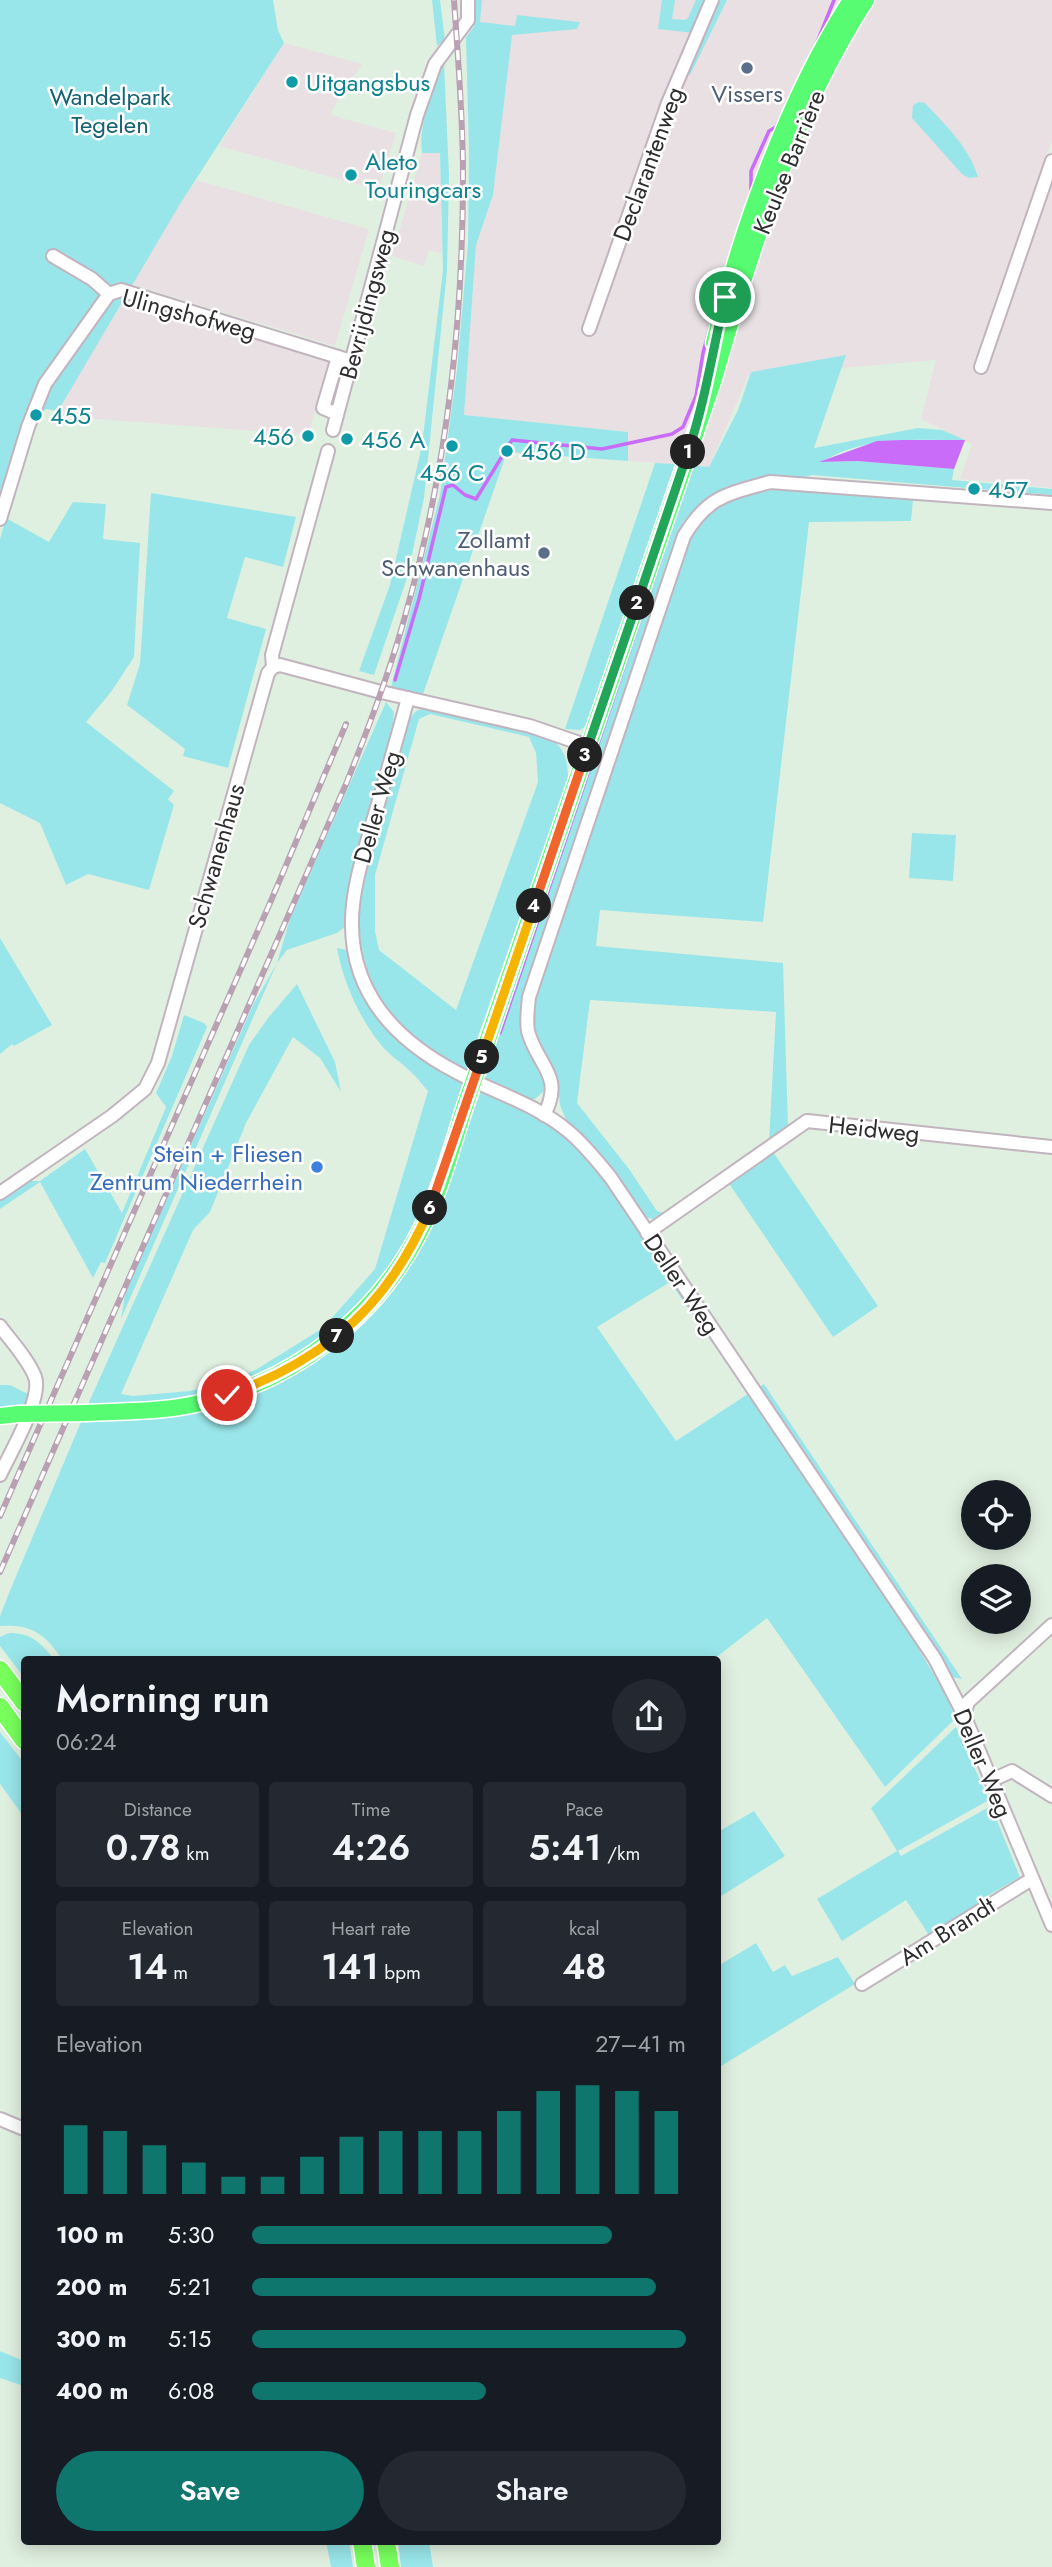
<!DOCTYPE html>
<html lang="en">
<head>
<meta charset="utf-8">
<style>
  body { margin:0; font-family:Jost,sans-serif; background:#242831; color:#f1f3f6; height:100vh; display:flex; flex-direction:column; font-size:26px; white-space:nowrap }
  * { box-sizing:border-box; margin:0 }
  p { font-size:23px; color:#9ea1a6 }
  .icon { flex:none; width:38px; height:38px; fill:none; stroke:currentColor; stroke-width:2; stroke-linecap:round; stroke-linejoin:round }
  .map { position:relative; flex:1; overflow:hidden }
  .drawer { position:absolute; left:21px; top:1656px; width:700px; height:889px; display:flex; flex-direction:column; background:#171b24; border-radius:7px; box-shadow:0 4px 18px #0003 }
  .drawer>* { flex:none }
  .buttons { position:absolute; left:961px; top:1480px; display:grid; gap:14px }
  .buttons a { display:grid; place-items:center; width:70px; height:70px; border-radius:50%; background:#171b24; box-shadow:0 4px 18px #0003; font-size:35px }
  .pin { position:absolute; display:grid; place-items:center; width:60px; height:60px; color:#fff; margin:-30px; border:4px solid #fff; border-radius:50%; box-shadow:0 2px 7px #0007 }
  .km { position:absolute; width:35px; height:35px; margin:-18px; border-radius:50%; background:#222; color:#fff; font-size:19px; line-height:35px; text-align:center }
  .round { display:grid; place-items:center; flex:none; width:74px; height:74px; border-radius:37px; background:#242831 }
  .summary { display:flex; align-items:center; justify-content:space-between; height:119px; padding:0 35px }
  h1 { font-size:38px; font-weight:600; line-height:52px }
  .stats { display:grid; grid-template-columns:repeat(3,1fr); gap:10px; height:119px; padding:7px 35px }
  .stats div { display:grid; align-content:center; border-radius:7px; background:#242831; text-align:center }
  .stats b { font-size:35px; font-weight:600 }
  .stats small { font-size:19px; font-weight:400 }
  .stats p { font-size:19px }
  .chart { height:196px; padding:14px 35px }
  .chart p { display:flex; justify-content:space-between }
  .chart svg { width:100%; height:126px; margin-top:7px; stroke:#0f766e; stroke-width:6 }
  .button { display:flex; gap:14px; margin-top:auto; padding:14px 35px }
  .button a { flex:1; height:80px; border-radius:42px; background:#0f766e; color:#fff; font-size:28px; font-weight:600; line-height:80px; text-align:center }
  .button a+a { background:#242831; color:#f1f3f6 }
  ul { padding:0 35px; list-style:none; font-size:23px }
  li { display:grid; grid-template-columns:112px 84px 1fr; align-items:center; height:52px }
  li i { height:18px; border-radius:9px; background:#0f766e }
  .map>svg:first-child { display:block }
  .industrial { fill:#e8e0e3 }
  .green { fill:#99e6ea; fill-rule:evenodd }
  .water { fill:#c86cf9 }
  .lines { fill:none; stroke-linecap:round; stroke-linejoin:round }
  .stream { stroke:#c86cf9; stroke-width:3.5 }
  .minor-casing { stroke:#c2b4bf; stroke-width:16 }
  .major-casing { stroke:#fff; stroke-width:19 }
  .highway-casing { stroke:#fff; stroke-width:21 }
  .minor { stroke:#fff; stroke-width:12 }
  .major { stroke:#58fc72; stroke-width:16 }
  .highway { stroke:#78ff5c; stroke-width:18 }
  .rail-casing { stroke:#b9a1b3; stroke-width:6 }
  .rail { stroke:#fff; stroke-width:3.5; stroke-dasharray:10; stroke-linecap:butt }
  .major-bridge-casing { stroke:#fff; stroke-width:19; stroke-linecap:butt }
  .major-bridge { stroke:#58fc72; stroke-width:16 }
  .split-1-casing { stroke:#fff; stroke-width:14 }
  .split-2-casing { stroke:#fff; stroke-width:14 }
  .split-3-casing { stroke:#fff; stroke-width:14 }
  .split-4-casing { stroke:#fff; stroke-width:14 }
  .split-5-casing { stroke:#fff; stroke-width:14 }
  .split-6-casing { stroke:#fff; stroke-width:14 }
  .split-7-casing { stroke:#fff; stroke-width:14 }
  .split-8-casing { stroke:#fff; stroke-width:14 }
  .split-1 { stroke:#22a559; stroke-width:9 }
  .split-2 { stroke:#22a559; stroke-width:9 }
  .split-3 { stroke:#22a559; stroke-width:9 }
  .split-4 { stroke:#f0652b; stroke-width:9 }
  .split-5 { stroke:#f5b400; stroke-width:9 }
  .split-6 { stroke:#f0652b; stroke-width:9 }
  .split-7 { stroke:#f5b400; stroke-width:9 }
  .split-8 { stroke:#f5b400; stroke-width:9 }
  .service-dot { fill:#5c6f8a; stroke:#fff; stroke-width:2.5 }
  .culture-dot { fill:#0f9aa8; stroke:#fff; stroke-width:2.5 }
  .shop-dot { fill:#3f7fe0; stroke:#fff; stroke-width:2.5 }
  .labels { text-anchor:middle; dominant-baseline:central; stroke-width:5; stroke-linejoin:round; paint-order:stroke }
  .culture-label { font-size:24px; fill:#0d838f; stroke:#fff; text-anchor:start }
  .service-label { font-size:24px; fill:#4e5e75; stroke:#fff }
  .park-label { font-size:24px; fill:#156273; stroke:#fff }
  .street-label { font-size:24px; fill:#2e2e2e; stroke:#fff }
  .shop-label { font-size:24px; fill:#366cbe; stroke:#fff; text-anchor:end }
</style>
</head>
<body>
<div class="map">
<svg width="1052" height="2567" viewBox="0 0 1052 2567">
  <rect width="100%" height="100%" fill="#e0f0e0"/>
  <!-- industrial -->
  <g class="industrial">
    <path d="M471,0H1052V141L1046,156L1052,159V488L960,479L972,444L921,419L936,360L748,376L709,467L628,461V432L464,415L476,245L493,195L468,64Z"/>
    <path d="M284,43L362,64L331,112L334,116L396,133L378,190L219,146Z"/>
    <path d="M440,152L442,251L441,253L429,250L424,266L392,256L422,153Z"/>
    <path d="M196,180L369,229L335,346L125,282Z"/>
    <path d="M122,297L330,360L308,435L56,416Z"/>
  </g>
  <!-- green -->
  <g class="green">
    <path d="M0,0H273L278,30L284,43L180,204L58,411L46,409L30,424L0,513Z"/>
    <path d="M432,0H440L445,40L437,46Z"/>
    <path d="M475,0H482L480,22L515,26L517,15L580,22L577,29L512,35L493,195L476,245L464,415L628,432V461L507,452L422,697L391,687L440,495L457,370L468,243L469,153L466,37L474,27Z"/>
    <path d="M662,0H675L672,19L685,20L688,18L696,0H708L694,33L658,29Z"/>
    <path d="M719,0H727L690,75L687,72Z"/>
    <path d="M444,63L449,175L447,271L424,498L407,578L374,675L359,671L390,585L422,445L443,270L440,153H422C418,128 432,86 444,63Z"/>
    <path d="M919,102L925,103C946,126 969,147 978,177L969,178L962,174L912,118L913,105Z"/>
    <path d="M846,355L814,448L918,428L942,430L965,440C917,440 864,435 822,462L857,461L954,469L952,480L1052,489V495L812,475C794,482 776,476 757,479C725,483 703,499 683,522L522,1003L520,1027L544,1082V1091L535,1099L526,1100L485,1080L513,984L690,465L709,467L738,410L751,372Z"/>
    <path d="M655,463L675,464L586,726L580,730L565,729Z"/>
    <path d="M775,489L913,500L911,521L809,522L763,922L600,910L596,946L783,963L788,1128L769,1141L776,1012L590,1000L577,1103L629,1169L657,1211L664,1213L654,1219L643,1217L594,1147L566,1120L560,1105L558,1084L534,1034L533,1002L686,543L701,519L727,501Z"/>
    <path d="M151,493L296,517L283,567L245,557L227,618L266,629L228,768L183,756L185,749L127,705L140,664Z"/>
    <path d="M73,502L106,504L103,539L140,543L134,657L111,692L86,722L174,791L168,799L174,805L149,890L88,874L66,885L40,823L0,803V539L6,518L49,542Z"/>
    <path d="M386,702L394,712L392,735L350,884L345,927L337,933L287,950L277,963L121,1319L125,1294L253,1005L277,963L290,919Z"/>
    <path d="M432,707L550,737C565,750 568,760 568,779L466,1071C443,1060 418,1046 400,1027C386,1014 376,995 370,977C348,917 364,874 381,815C390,784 399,753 408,722C414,710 419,709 432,707ZM430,714L529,737L536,753L538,782L456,1010L379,950L375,931V875L419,719Z"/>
    <path d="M912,833L956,835L953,881L909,878Z"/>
    <path d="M0,938L52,1025L14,1046L12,1044L0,1054Z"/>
    <path d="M337,948L347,950C370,1023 397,1046 463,1082L431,1185L409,1239L358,1310L303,1352L262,1376L181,1401L86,1409L249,1045L268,1018L297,984L335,1062L341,1092L320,1058L293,1037L246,1123L210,1212L193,1230L121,1394L133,1396L190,1391L233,1380L257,1369L323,1328L375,1269L428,1091C422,1085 417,1077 410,1071C401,1062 390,1056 382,1046C360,1020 343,982 337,948Z"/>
    <path d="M184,1015L204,1023L207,1027L105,1263L101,1262L93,1278L40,1182L0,1209V1201L29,1181H40L85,1149L122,1213L166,1107L156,1093L172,1056Z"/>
    <path d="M481,1091L527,1111L563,1134L588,1158L669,1273L670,1281L677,1284L902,1621L943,1690L956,1718L885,1787L767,1618L714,1659L647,1657L62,1659C44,1633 31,1624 0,1626V1616L9,1593L81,1422L151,1418L318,1358L350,1335L385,1299L407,1269L444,1195ZM670,1282L748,1394L676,1441L597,1327Z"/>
    <path d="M773,1152L878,1306L833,1337L728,1182Z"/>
    <path d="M764,1384L962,1679L952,1677L945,1671L758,1388Z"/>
    <path d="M0,1385H10L28,1394L23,1410L0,1411Z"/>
    <path d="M9,1633C31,1633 40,1642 54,1659H24V1677L0,1646V1637Z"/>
    <path d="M956,1727L989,1800L898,1851L901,1856L991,1806L1020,1877L984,1898L987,1904L931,1938L906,1900L842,1941L817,1899L897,1851L871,1808Z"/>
    <path d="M0,1732L24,1763V1817L0,1784Z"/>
    <path d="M754,1811L785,1856L718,1898V1832Z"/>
    <path d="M756,1943L773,1972L785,1965L792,1976L838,1957L855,1984L718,2068V1966Z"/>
    <path d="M0,2351L24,2361V2386L0,2378Z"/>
    <path d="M326,2541H349L353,2567H331Z"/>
    <path d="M398,2541H429L433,2567H401Z"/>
  </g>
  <!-- water -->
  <path class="water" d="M902,440H965L954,469L857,461L819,462L877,441Z"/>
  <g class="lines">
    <!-- stream -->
    <g class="stream">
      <path d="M816,45L834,0"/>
      <path d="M751,193V171L769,131L776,127L782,115"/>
      <path d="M395,680L419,599L446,487L453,485L465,495L476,499L512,440L602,449L672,434L683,427L696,396L703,353L718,297"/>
      <path d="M500,1033L687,481"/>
    </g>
    <defs>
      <g id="minor">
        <path d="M53,256L92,279L109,294"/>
        <path d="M589,329L668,103L712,0"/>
        <path d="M981,367L1052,161"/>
        <path d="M337,414L323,408L338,357"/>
        <path d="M333,430L417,115L435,64L468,20V0"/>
        <path d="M0,519L28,427L45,384L109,294L121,290L351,361"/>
        <path d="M273,667L280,665L381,692L530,726L588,746"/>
        <path d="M408,698C397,739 385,780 373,821C364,853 353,885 352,919C350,992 395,1040 456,1072C493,1092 536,1104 568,1131C585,1145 598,1162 611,1178L935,1659L964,1715L1052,1925"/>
        <path d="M544,1115C565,1075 537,1066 528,1031C526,1020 528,1008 529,997L684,536C708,496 727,494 770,482L1052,503"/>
        <path d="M0,1193L112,1116L145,1089L158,1063L268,673L273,667L272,655L328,451"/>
        <path d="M647,1233L807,1121L1052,1147"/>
        <path d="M0,1326C11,1341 28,1359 35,1377C43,1398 10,1453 0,1475"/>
        <path d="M964,1715L968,1702L1052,1625"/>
        <path d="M989,1779L999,1777L1012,1771L1052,1796"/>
        <path d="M862,1984L1032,1879"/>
        <path d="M0,2119L24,2129"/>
      </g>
      <g id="major">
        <path d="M714,343C740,231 789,96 851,0"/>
        <path d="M485,1048L713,382C751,251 791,116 866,0"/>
        <path d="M87,1413C126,1411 166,1412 204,1402C295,1379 373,1320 417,1237C439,1196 451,1150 465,1106"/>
        <path d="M0,1416L19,1414"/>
      </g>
      <g id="highway">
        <path d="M0,1670L24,1702"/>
        <path d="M0,1707L24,1740"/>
        <path d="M362,2541L366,2567"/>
        <path d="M386,2541L390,2567"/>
      </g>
    </defs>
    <!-- minor casing -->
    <use href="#minor" class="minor-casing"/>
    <!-- major casing -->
    <use href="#major" class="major-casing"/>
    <!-- highway casing -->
    <use href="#highway" class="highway-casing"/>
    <!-- minor -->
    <use href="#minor" class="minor"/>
    <!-- major -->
    <use href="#major" class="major"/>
    <!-- highway -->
    <use href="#highway" class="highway"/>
    <defs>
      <g id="rail">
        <path d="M0,1516L270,903L346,724"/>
        <path d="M0,1572L346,784C369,727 391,669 407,609C447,468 463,321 463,175C463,116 458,58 454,0"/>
      </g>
    </defs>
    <!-- rail casing -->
    <use href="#rail" class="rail-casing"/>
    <!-- rail -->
    <use href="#rail" class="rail"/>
    <defs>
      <g id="major-bridge">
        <path d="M465,1106L485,1048"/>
        <path d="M19,1414L87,1413"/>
      </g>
    </defs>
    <!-- major-bridge casing -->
    <use href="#major-bridge" class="major-bridge-casing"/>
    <!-- major-bridge -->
    <use href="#major-bridge" class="major-bridge"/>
  </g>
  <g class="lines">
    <defs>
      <path id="split-1" d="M688,452C705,402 713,349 725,297"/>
      <path id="split-2" d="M637,603L688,452"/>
      <path id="split-3" d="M585,755L637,603"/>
      <path id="split-4" d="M534,906L585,755"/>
      <path id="split-5" d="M482,1057L534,906"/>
      <path id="split-6" d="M430,1208L482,1057"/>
      <path id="split-7" d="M337,1336C379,1303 409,1257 430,1208"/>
      <path id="split-8" d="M227,1395C268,1381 303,1363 337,1336"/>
    </defs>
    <!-- split-1 casing -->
    <use href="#split-1" class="split-1-casing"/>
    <!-- split-2 casing -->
    <use href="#split-2" class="split-2-casing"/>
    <!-- split-3 casing -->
    <use href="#split-3" class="split-3-casing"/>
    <!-- split-4 casing -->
    <use href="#split-4" class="split-4-casing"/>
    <!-- split-5 casing -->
    <use href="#split-5" class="split-5-casing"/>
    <!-- split-6 casing -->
    <use href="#split-6" class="split-6-casing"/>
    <!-- split-7 casing -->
    <use href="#split-7" class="split-7-casing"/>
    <!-- split-8 casing -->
    <use href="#split-8" class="split-8-casing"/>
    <!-- split-1 -->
    <use href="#split-1" class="split-1"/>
    <!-- split-2 -->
    <use href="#split-2" class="split-2"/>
    <!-- split-3 -->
    <use href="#split-3" class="split-3"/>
    <!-- split-4 -->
    <use href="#split-4" class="split-4"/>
    <!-- split-5 -->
    <use href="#split-5" class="split-5"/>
    <!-- split-6 -->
    <use href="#split-6" class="split-6"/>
    <!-- split-7 -->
    <use href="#split-7" class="split-7"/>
    <!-- split-8 -->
    <use href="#split-8" class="split-8"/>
  </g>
  <!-- markers -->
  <g class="service-dot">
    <circle cx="747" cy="68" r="7"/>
    <circle cx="544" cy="553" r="7"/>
  </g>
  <g class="culture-dot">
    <circle cx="292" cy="82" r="7"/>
    <circle cx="351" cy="175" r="7"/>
    <circle cx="36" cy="415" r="7"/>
    <circle cx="308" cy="436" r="7"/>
    <circle cx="347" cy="439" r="7"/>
    <circle cx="452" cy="446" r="7"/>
    <circle cx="507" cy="451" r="7"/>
    <circle cx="974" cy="489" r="7"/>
  </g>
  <circle class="shop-dot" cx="317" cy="1167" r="7"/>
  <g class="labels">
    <!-- culture labels -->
    <g class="culture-label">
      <text x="306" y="82">Uitgangsbus</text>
      <text x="365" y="161">Aleto<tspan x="365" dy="28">Touringcars</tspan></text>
      <text x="50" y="415">455</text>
      <text x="294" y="436" text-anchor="end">456</text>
      <text x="361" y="439">456 A</text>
      <text x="521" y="451">456 D</text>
      <text x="452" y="472" text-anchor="middle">456 C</text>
      <text x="988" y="489">457</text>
    </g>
    <!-- service labels -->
    <g class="service-label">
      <text x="747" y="93">Vissers</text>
      <text x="530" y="539" text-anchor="end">Zollamt<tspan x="530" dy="28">Schwanenhaus</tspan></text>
    </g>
    <!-- park labels -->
    <g class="park-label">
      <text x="110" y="96">Wandelpark<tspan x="110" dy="28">Tegelen</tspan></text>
    </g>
    <!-- street labels -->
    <g class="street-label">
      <text transform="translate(789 162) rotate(-68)">Keulse Barrière</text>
      <text transform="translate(648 164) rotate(-70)">Declarantenweg</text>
      <text transform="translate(367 304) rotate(-75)">Bevrijdingsweg</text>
      <text transform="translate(189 314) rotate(15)">Ulingshofweg</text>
      <text transform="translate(377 807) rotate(-74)">Deller Weg</text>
      <text transform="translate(216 856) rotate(-74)">Schwanenhaus</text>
      <text transform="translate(874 1129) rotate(6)">Heidweg</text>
      <text transform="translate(682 1284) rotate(56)">Deller Weg</text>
      <text transform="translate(983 1763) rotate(67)">Deller Weg</text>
      <text transform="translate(947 1931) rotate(-32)">Am Brandt</text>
    </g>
    <!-- shop labels -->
    <g class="shop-label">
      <text x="303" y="1153">Stein + Fliesen<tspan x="303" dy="28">Zentrum Niederrhein</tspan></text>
    </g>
  </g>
</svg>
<div class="buttons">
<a><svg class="icon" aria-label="locate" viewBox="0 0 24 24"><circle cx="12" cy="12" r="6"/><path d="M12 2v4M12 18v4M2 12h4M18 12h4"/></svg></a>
<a><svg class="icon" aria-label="layers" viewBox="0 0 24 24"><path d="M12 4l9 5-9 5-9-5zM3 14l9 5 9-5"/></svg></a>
</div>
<div class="pin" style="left:725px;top:297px;background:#1e9e55"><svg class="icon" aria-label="arrive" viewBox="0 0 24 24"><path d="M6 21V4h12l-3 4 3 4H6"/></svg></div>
<div class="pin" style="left:227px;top:1395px;background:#d93025"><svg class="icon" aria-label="check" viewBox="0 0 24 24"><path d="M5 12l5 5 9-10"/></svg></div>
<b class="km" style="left:688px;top:452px">1</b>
<b class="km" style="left:637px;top:603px">2</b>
<b class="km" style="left:585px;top:755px">3</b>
<b class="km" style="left:534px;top:906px">4</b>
<b class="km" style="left:482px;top:1057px">5</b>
<b class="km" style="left:430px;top:1208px">6</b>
<b class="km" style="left:337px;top:1336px">7</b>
<section class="drawer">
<div class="summary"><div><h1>Morning run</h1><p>06:24</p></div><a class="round"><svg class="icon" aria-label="share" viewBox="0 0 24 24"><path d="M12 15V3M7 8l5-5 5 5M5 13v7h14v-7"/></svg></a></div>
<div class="stats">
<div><p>Distance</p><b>0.78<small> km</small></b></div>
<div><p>Time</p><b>4:26</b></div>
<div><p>Pace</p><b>5:41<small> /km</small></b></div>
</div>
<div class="stats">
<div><p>Elevation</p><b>14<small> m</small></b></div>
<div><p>Heart rate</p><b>141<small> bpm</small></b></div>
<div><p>kcal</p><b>48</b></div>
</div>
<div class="chart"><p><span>Elevation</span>27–41 m</p>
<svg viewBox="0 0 160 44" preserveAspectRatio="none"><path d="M5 44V20M15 44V22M25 44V27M35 44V33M45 44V38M55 44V38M65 44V31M75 44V24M85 44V22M95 44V22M105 44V22M115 44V15M125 44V8M135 44V6M145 44V8M155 44V15"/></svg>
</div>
<ul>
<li><b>100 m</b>5:30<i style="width:83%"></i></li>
<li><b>200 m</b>5:21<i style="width:93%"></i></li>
<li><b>300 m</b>5:15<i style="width:100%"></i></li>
<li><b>400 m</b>6:08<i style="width:54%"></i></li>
</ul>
<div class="button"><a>Save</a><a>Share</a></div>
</section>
</div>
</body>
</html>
